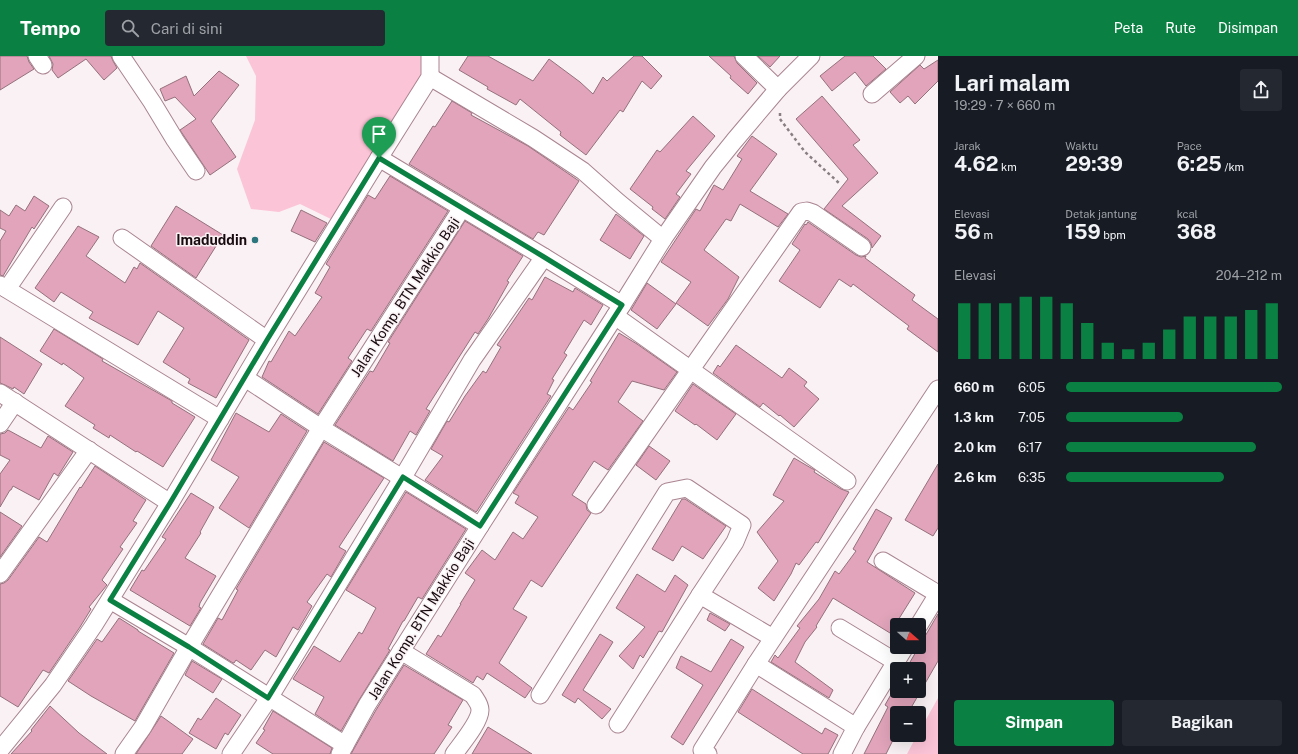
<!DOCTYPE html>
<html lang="id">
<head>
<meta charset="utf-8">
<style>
  body { margin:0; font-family:"Public Sans",sans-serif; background:#242831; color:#f1f3f6; height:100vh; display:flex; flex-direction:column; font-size:15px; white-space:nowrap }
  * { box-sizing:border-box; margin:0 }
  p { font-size:13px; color:#9ea1a6 }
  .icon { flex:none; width:22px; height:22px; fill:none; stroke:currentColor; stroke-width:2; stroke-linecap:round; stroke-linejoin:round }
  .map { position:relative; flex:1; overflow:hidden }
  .sheet { display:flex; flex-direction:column; background:#171b24; width:360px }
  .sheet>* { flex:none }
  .needle { width:26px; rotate:111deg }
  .tools { position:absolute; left:890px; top:562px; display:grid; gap:8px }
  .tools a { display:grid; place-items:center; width:36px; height:36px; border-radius:4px; background:#171b24; box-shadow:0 4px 16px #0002; font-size:20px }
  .pin { position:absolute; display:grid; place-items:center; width:34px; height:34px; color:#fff; margin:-41px -17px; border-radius:50% 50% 50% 0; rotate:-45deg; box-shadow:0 0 4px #0007 }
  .pin .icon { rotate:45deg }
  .round { display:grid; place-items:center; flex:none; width:42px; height:42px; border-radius:4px; background:#242831 }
  .headline { display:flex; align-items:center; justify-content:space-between; height:68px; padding:0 16px }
  h1 { font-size:22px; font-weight:700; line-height:30px }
  .stats { display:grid; grid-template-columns:repeat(3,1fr); gap:6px; height:68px; padding:4px 16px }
  .stats div { display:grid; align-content:center }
  .stats b { font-size:20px; font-weight:700 }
  .stats small { font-size:11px; font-weight:400 }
  .stats p { font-size:11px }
  .chart { height:112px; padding:8px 16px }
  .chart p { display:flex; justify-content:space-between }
  .chart svg { width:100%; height:72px; margin-top:4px; stroke:#0b8043; stroke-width:6 }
  .button { display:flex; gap:8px; margin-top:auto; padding:8px 16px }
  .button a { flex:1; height:46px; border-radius:4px; background:#0b8043; color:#fff; font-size:16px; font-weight:700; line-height:46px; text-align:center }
  .button a+a { background:#242831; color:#f1f3f6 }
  ul { padding:0 16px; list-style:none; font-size:13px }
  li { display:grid; grid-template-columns:64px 48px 1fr; align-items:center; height:30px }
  li i { height:10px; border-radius:5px; background:#0b8043 }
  header { display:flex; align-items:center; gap:24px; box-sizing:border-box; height:56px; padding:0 20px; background:#0b8043; color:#fff }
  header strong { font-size:19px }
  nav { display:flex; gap:22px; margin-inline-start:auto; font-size:14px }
  .search { width:280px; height:36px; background:#242831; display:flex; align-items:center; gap:10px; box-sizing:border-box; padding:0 14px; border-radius:4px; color:#9ea1a6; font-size:15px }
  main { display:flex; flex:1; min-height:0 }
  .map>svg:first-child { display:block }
  .green { fill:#fcc4d7 }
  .building { fill:#e1a4ba; stroke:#95707d }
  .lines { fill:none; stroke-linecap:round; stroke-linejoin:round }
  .minor-casing { stroke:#aa8491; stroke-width:19 }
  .path { stroke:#897f82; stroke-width:2.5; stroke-dasharray:3 3; stroke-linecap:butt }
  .minor { stroke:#fff; stroke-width:17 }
  .route-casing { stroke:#fff; stroke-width:8 }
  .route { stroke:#0b8043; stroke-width:5 }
  .poi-dot { fill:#2c757d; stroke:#f9f1f3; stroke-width:1.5 }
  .labels { text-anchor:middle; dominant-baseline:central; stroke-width:3; stroke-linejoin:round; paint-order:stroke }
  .poi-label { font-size:14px; font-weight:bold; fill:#170a0f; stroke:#f9f1f3; text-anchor:end }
  .street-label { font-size:14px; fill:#170a0f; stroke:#f9f1f3 }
</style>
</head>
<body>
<header>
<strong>Tempo</strong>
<div class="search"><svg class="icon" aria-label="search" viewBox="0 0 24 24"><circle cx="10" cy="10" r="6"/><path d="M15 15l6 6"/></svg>Cari di sini</div>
<nav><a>Peta</a><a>Rute</a><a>Disimpan</a></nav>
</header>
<main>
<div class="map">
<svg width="938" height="698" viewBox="0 0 938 698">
  <rect width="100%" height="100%" fill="#f9f1f3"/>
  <!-- green -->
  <g class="green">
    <path d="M246,0H423V20L333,164L300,148L279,156L251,153L237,113L255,64L256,20Z"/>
    <path d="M938,642V698H907L917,679H919V676Z"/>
  </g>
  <!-- building -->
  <g class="building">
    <path d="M0,0H27L29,6L34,13L0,34Z"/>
    <path d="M49,0H111L113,5L117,12L104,24L86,3L58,22L52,14L53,8Z"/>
    <path d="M468,0H488L533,25L549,3L580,26L593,38L603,21L607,25L634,0H642L662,20L651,33L642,25L623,56L620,54L586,99L560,79L561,76L520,43L516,49L487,33L488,31L459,14Z"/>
    <path d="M709,0H734L737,7L757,27L748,38L730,22L731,20Z"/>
    <path d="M758,0H780L770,11Z"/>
    <path d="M845,0H873L886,13L866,30L855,16L832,35L820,20Z"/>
    <path d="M938,4V25L915,48L908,40L900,47L890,36L920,9L924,13Z"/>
    <path d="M219,15L239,29L211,65L236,101L210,119L180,74L196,63L175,41L165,45L160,33L186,20L194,40Z"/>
    <path d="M822,40L860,84L853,89L878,117L842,150L881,180L872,192L871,187L868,183L824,153L848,123L796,63Z"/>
    <path d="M452,45L472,57L471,59L528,90L579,125L544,179L538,176L533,183L409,108L433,70L435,71Z"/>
    <path d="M693,60L715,80L686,115L691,118L676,138L680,141L665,163L652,153L653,151L630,133L657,94L660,96Z"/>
    <path d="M752,80L777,98L750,135L788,158L778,171L740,148L731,165L726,163L704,194L739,221L728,243L708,270L676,247L691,226L661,206L696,153L700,155L714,129L723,134L742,103L737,100Z"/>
    <path d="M390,120L448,155L371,275L367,273L348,302L352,305L318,358L262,321L269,305L271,306L289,275L295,280L322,241L315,237L330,211L326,208L368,139L375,143Z"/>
    <path d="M34,140L49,150L34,173L32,171L3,220L0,219V185L6,175L0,172V154L9,160L16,149L25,155Z"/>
    <path d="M176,150L223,179L196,222L151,190Z"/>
    <path d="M301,154L327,167L315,186L291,175Z"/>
    <path d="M616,158L644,180L630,203L600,184Z"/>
    <path d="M465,165L523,200L507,225L509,226L488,263L478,278L475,276L426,353L430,355L416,379L410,375L393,405L335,369L370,315L373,316L390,287L388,286Z"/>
    <path d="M808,166L856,199L861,201L866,200L865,202L915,239L912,244L938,263V296L907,273L909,270L853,228L851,231L839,223L820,252L779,225L800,194L792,188L805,168L806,169Z"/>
    <path d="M78,170L99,181L86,200L125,227L134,211L137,213L140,207L249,284L216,342L188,327L190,323L163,306L184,272L158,255L138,289L89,262L93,256L61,236L54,246L35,232Z"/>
    <path d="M545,221L573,236L575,232L603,249L591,269L584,264L564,297L567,299L552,323L554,324L547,338L551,340L477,455L476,456L425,424L443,400L431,393L447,365L449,366L465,340L483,315L486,317L501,291L497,289L529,242L532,244Z"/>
    <path d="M647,227L676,248L657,273L631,254Z"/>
    <path d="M54,273L103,303L102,305L172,345V347L195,361L163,411L137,395L136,396L110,379L109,382L93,372L95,369L65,350L84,322L63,307L62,309L40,295Z"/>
    <path d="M619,277L637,288L677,316L664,334L632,325L618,346L643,365L608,414L594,405L572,439L586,448L587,454L591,457L542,531L531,524L513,553L527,561L499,607L532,632L525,642L487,617L483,624L477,620L473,627L426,598L438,579L441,581L461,548H460L475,524L465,517L482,494L495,504L513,476L523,483L538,461L515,447L519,440L513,437L569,351L573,354L592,326L590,325Z"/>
    <path d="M0,281L42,308L24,338L14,331L13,333L5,329L0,327Z"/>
    <path d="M736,289L782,322L789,312L807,326L804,330L819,343L794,371L780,359L779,360L763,347L760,351L713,317L718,309L720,311Z"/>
    <path d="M693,328L736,358L717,384L696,368L695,369L675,355Z"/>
    <path d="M236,357L269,376L281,358L307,375L249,472L219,452L239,421L211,404Z"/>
    <path d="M8,374L41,392L48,380L73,396L58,420L54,417L39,444L13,430L11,434H10L0,451V418L10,404L0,399V378L5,377Z"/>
    <path d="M324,386L384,422L339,491L346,495L331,521L327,518L307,546L312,550L298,574L293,571L276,601L265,594L251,614L236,604L234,607H233L203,588L218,562L222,564L238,534L236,533Z"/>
    <path d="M649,390L670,405L656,424L636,409Z"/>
    <path d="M794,402L811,412L815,414L814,416L841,433L849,436L818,487L816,486L799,509L796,507L791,518L774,545L758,532L778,505L757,476L784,445L773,439Z"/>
    <path d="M938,408V472L933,480L905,464Z"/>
    <path d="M95,410L146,444L133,465L137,467L120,491L123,493L102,524L107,529L89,551L91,553L80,571L49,617L43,614L18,651L0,640V528L4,527L8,524L39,481L47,486L80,431L81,432Z"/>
    <path d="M406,436L466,473L422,543L418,541L404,565H403L388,593L390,594L359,644L341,675L315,658L324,641L293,623L314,590L340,606L359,576L362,578L376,552L346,534Z"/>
    <path d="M191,437L214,451L200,476L201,477L185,502L216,520L200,547L199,551L201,552L190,570L130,534L142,514L144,515L166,483L162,481Z"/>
    <path d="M682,443H685L726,470L703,503L682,490L673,505L652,493Z"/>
    <path d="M876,453L892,462L867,506L915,537L890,577L833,542L816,570L817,571L805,586L795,606L833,634L829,642L771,606L775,599L778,602L800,572L797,570L819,543L835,515L839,518L856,495L853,493Z"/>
    <path d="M0,456L22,470L0,501Z"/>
    <path d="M637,518L665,536L675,519L688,529L662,576L659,575L643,602L640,599L633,613L619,600L645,571L616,552Z"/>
    <path d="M710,557L730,568L725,575L707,564Z"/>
    <path d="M938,558V605L908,657H897V676L886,698H864L888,651L885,649L897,628V635H919V613H906Z"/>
    <path d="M119,562L138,574V575L174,597L135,665L91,640L68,625L97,583L102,586Z"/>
    <path d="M600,578L613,586L583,634L611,653L602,663L578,642L575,647L562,639Z"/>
    <path d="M731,583L744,591L683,689L671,681L703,629L676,612L681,600L711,616Z"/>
    <path d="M192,605L222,623L213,637L185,619Z"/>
    <path d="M404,609L463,644L448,669L452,671L434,698H351L376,654Z"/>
    <path d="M752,633L822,678L825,672L838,679L828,698H803L738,656Z"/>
    <path d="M216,642L241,659L228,679L225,677L216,693L189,677L198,662L201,664Z"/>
    <path d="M50,650L79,677L107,698H11L32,675L31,674Z"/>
    <path d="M273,655L332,692L330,698H273L256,687L265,674L263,673Z"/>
    <path d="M161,660L193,683L182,698H136Z"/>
    <path d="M488,671L532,698H472Z"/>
  </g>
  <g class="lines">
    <defs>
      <g id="minor">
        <path d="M37,0L43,9"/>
        <path d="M121,0L152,46L175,84L196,115"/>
        <path d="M744,0L778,33"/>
        <path d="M430,21L533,82L583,115L618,146L663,183"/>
        <path d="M872,38L916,0"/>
        <path d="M379,102L544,201L622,249"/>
        <path d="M122,182L267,284"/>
        <path d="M0,229L220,363"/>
        <path d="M7,233L63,151"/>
        <path d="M615,260L847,425"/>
        <path d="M245,322L321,372L480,470"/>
        <path d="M0,337L170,447"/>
        <path d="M0,368L15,346"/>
        <path d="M596,449L801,156L807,155L813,157L862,191"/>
        <path d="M883,505L938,538"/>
        <path d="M0,518L89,394"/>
        <path d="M110,544L189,591L345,689"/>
        <path d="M919,569L938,538"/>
        <path d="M840,572L896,606"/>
        <path d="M401,595L473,639C476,644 480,648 480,654C480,666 461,688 454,698"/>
        <path d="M540,639L667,436L687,432L742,469L735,486L700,539"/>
        <path d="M618,668L700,539L773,582"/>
        <path d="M856,671L756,608L938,333"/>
        <path d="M0,694L53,629L94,569L170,447L267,284L379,102L430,21V0"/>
        <path d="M124,698L143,671L189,591L321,372L462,152"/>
        <path d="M231,698L269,642L403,421L472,304L544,201"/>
        <path d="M340,698L367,649L480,470L622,249L663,183L713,111L734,85L778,33L811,0"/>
        <path d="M708,698L702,694L756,608"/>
        <path d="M842,698L856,671L905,591"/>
      </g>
    </defs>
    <!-- minor casing -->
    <use href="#minor" class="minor-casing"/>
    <!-- path -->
    <path class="path" d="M780,57V63L805,96L839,127"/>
    <!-- minor -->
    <use href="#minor" class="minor"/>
  </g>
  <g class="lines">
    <defs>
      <path id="route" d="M379,102L544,201L622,249L480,470L403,421L268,642L189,591L110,544L170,447L267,284Z"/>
    </defs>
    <!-- route casing -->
    <use href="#route" class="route-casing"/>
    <!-- route -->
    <use href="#route" class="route"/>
  </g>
  <!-- markers -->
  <circle class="poi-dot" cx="255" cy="184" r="4"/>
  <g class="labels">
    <!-- poi labels -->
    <g class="poi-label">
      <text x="247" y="184">Imaduddin</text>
    </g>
    <!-- street labels -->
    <g class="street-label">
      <text transform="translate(405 241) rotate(-57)">Jalan Komp. BTN Makkio Baji</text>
      <text transform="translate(421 563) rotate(-58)">Jalan Komp. BTN Makkio Baji</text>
    </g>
  </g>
</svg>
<div class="tools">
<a><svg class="needle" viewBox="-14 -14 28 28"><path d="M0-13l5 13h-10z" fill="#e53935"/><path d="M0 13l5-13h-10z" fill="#9ea1a6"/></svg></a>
<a>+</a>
<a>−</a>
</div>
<div class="pin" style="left:379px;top:102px;background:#1e9e55"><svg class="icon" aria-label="arrive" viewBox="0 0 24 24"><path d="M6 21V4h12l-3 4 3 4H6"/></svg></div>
</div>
<section class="sheet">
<div class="headline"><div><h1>Lari malam</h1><p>19:29 · 7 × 660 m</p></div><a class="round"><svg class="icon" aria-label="share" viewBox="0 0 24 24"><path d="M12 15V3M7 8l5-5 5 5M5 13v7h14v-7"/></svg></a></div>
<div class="stats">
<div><p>Jarak</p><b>4.62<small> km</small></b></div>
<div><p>Waktu</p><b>29:39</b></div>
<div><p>Pace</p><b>6:25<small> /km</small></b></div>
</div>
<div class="stats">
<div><p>Elevasi</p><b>56<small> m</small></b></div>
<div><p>Detak jantung</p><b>159<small> bpm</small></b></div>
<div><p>kcal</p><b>368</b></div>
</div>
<div class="chart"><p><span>Elevasi</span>204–212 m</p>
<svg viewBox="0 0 160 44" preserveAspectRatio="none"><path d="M5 44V10M15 44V10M25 44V10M35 44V6M45 44V6M55 44V10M65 44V22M75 44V34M85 44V38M95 44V34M105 44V26M115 44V18M125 44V18M135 44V18M145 44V14M155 44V10"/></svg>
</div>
<ul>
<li><b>660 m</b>6:05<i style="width:100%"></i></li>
<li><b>1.3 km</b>7:05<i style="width:54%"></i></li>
<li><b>2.0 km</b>6:17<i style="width:88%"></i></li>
<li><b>2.6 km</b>6:35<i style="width:73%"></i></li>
</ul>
<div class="button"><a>Simpan</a><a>Bagikan</a></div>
</section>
</main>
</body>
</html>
